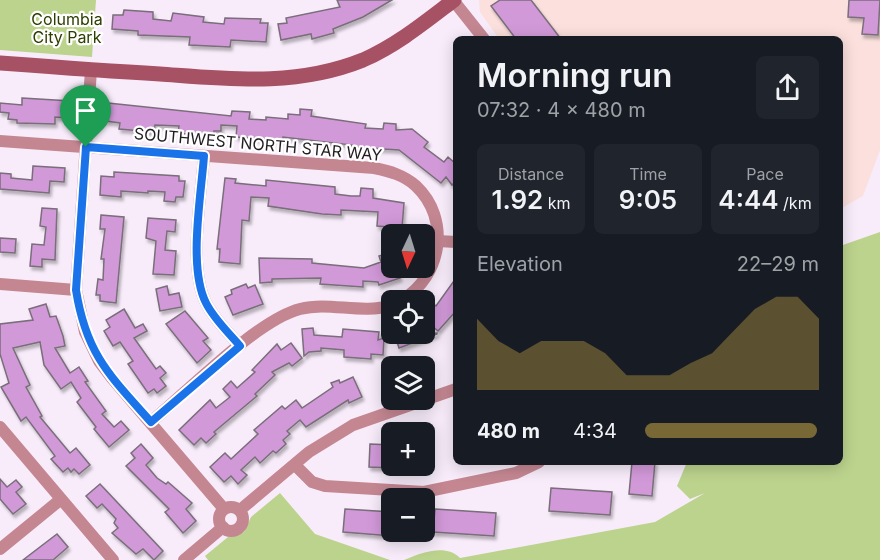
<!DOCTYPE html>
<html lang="en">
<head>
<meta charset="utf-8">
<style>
  body { margin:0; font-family:Inter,sans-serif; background:#20242c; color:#f1f3f6; height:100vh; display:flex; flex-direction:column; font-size:22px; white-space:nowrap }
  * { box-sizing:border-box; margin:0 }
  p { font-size:20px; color:#9ea1a6 }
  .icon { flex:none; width:33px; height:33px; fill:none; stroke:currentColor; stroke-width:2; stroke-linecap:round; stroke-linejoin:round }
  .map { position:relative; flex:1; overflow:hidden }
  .drawer { position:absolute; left:453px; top:36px; width:390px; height:429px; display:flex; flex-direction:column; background:#171b24; border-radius:9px; box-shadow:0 3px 15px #0003 }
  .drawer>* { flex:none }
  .needle { width:39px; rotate:184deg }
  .tools { position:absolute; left:381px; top:224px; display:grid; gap:12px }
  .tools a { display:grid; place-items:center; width:54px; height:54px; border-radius:9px; background:#171b24; box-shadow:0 3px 15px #0003; font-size:30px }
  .pin { position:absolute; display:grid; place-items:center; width:51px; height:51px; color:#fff; margin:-62px -26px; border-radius:50% 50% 50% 0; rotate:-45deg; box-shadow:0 0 6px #0007 }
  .pin .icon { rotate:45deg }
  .round { display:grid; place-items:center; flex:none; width:63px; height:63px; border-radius:9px; background:#20242c }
  .head { display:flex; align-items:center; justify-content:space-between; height:102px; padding:0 24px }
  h1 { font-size:33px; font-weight:600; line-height:45px }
  .metrics { display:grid; grid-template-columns:repeat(3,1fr); gap:9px; height:102px; padding:6px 24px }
  .metrics div { display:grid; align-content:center; border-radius:9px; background:#20242c; text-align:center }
  .metrics b { font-size:26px; font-weight:600 }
  .metrics small { font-size:16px; font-weight:400 }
  .metrics p { font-size:16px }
  .chart { height:168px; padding:12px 24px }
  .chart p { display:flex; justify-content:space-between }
  .chart svg { width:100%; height:108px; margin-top:6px; fill:#786836; opacity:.7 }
  ul { padding:0 24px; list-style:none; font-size:20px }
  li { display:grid; grid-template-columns:96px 72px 1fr; align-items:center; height:45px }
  li i { height:15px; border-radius:8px; background:#786836 }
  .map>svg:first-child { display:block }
  .commercial { fill:#fbe0dd }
  .green { fill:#bcd38d }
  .building { fill:#d299d9; stroke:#796e7a; stroke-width:1.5; filter:url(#shadow) }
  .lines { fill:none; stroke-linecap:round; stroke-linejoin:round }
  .street { stroke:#c48792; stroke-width:12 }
  .secondary { stroke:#a75165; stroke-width:15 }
  .route-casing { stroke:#fff; stroke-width:12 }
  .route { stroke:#1a73e8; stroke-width:8 }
  .labels { text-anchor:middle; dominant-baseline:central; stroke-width:4.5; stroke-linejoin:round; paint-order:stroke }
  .park-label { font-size:16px; fill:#2e3d00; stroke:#fefefe }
  .street-label { font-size:16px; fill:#201c21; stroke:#fefefe }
</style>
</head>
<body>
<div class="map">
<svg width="880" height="560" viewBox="0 0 880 560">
  <defs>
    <filter id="shadow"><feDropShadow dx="2" dy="3.5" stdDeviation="1.5" flood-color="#0004"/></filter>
  </defs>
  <rect width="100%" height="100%" fill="#f8ecfa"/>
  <!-- commercial -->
  <path class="commercial" d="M479,0H880V150L863,196L840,209V39H499L480,12Z"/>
  <!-- green -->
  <g class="green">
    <path d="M0,0H96L92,57L0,50Z"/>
    <path d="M880,232V560H404C420,553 446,543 460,558L655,522L705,493L690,499L677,486L687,462H840V246Z"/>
    <path d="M280,493L315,534L390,560H208L205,556L228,537L244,532L251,517Z"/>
  </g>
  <!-- building -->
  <g class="building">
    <path d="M337,0H392L363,17L333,29L334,33L312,39L311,34L281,40L278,24L287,23L286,18L340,7Z"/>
    <path d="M500,0H531L561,39H516L491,6Z"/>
    <path d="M849,0H880L878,35L862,34L864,18L848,17Z"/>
    <path d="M124,10L153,12V19L171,21L173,13L204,17L203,22L224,24L225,18L261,19L260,23H268L266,42L231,40L230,47L189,45L190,37L138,35V31L112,29L113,15H123Z"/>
    <path d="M22,98L71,101L70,118L55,117V124L17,123V120L8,119L9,113L0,112V103L22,105Z"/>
    <path d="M108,103L231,116L232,111L250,112L249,119L266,120V117L288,119V114L300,115V109L312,110L311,116L366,124L365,128L383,129L384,123L396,124V130L412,129L428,142L424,147L444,162L448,157L456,164V181L452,185L446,177L441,183L399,150L351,147L352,145L283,137V140L236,137L237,126L221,125V131H214V138L178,133L179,126L155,125L154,132L119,129L120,123L106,121Z"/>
    <path d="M33,166L65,168L64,182L50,181L49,193L0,189V173L11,174V178L32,180Z"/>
    <path d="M114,172L179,176V181H185L183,197H176L175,202L164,201L165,192L148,191V193L121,191V197L100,195L101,176L114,177Z"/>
    <path d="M225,178L236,179L235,183L266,186V180L335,187V194L351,196H360L361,188L373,189V198L404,203L402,228L377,226L378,212L341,210V215L322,214L268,206L269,198L251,197L249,221L242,220L240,264L219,262L220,249H217Z"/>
    <path d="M42,208L57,209L55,260L42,259V267L30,266L32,244L44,245L46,227L40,226Z"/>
    <path d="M101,215L124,217L116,303L100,301V295H96L98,279L103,280L104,259H101L105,229H100Z"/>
    <path d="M148,218L176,220L175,232L167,231L165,250L176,251L174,275L153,274L156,241L146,238Z"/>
    <path d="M0,238L16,239L15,253L0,252Z"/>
    <path d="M386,254L388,259L392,258V267H396L400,278L379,285L378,282L363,281V287L320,284L321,278L272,279V282L260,283L259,258L312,259V263L364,268L381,262L379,256Z"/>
    <path d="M456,278V311L438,331L424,319V308L430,301L436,306Z"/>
    <path d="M246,284L248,288L255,285L263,304L233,315L225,297L232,294L231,290Z"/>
    <path d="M167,286L169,295L179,293L182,307L160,311L156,289Z"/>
    <path d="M46,304L50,317L56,316L63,336L65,346L55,348L70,373L79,367L88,381L85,382L106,411L102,414L114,427L121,421L129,430L109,447L94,429L96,427L77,402L81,398L71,382L61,389L44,365L40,342L13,348L30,385L26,387L42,416L40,417L70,453L76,448L90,465L79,474L74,469L71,472L68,468L63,472L51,459L55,456L26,417L21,421L1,387L9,383L0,354V324L33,320L29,309Z"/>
    <path d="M124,309L135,328L143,324L147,331L134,338L156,369L160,366L166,373L160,378L166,386L157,393L154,389L148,393L128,364L133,361L120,342L113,346L104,331L110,327L106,320Z"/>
    <path d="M185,311L208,338L203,341L211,350L197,363L166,324Z"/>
    <path d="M313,328L314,335L342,337L343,329L379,332L378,340L384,338L383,355L371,354V359L344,357V350L321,348V351L309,352L304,356L302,329Z"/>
    <path d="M399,333H437V334L399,348L395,335Z"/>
    <path d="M291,343L302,358L292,366L289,363L272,372L275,375L255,394L257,396L214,432L216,434L206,443L201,438L194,445L179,430L210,400L216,408L230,397L223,389L231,381L237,388L255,372L252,370L277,344L281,350Z"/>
    <path d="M353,377L362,397L349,403L348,400L306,427L300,420L287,431L290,434L283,440L286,444L276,453L273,451L260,463L255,457L241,470L247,475L238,484L231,476L224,482L210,467L225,453L231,459L258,434L254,430L282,406L285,409L296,400L302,408L333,387L331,383L339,380L340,383Z"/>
    <path d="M141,444L153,458L146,465L157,478L166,484L168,482L192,503L186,509L196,521L183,533L165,512L169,509L126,466L135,458L131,453Z"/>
    <path d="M370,444L392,445V468L369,467Z"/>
    <path d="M632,462H655L652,496L629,494Z"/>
    <path d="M0,479L7,487L16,480L22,487L16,492L26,504L13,514L0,499Z"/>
    <path d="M100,484L163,551L154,560L143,549L136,554L112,533L118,528L114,523L116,519L102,504L97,508L86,496Z"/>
    <path d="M551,488L612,492L610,515L549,511Z"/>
    <path d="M345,509L392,512V536L343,532Z"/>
    <path d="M435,509L496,513L494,536L433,532Z"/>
    <path d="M57,534L68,547L53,560H23Z"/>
  </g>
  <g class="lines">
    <!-- street -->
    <g class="street">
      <path d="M453,0L484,39"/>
      <path d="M91,70L76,290L85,332L99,361L112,378L224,509"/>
      <path d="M0,141L374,168C389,171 404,175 416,186C451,219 442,276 402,300"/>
      <path d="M204,156C201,196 188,268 206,303C214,319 228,332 240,346"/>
      <path d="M438,241L456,242"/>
      <path d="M0,284L76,290"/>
      <path d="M151,422C187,392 257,320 300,309C330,301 361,315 392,305"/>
      <path d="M0,427L113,560"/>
      <path d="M295,465L312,482L325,486L424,492L516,473L539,462"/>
      <circle cx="231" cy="519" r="12"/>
      <path d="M240,510L309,452L353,425L456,389"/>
      <path d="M0,549L60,500"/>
      <path d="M184,560L223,527"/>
    </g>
    <!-- secondary -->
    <path class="secondary" d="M0,63C53,67 107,71 160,74C229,79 296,87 363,60C397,45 425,22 454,0"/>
  </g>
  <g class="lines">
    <defs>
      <path id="route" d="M86,147L204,156C201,196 188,268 206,303C214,319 228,332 240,346L151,422C110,376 86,354 76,290Z"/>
    </defs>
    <!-- route casing -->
    <use href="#route" class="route-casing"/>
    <!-- route -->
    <use href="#route" class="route"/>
  </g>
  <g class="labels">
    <!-- park labels -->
    <g class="park-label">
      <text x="67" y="19">Columbia<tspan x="67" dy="18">City Park</tspan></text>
    </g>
    <!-- street labels -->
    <g class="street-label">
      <text transform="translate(258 144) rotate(5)">SOUTHWEST NORTH STAR WAY</text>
    </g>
  </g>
</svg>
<div class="tools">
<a><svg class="needle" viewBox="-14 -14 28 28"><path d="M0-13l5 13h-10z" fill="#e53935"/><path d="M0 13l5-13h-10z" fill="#9ea1a6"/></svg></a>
<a><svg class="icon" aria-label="locate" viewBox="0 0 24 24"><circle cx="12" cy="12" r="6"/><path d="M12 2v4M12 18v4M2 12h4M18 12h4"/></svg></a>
<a><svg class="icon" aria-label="layers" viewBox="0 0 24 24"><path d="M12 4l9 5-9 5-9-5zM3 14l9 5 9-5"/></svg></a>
<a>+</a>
<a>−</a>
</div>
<div class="pin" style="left:86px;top:147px;background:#1e9e55"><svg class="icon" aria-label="arrive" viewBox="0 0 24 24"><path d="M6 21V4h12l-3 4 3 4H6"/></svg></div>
<section class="drawer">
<div class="head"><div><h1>Morning run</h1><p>07:32 · 4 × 480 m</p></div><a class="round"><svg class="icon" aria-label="share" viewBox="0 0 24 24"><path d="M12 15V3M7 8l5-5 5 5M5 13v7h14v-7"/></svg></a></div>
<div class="metrics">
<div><p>Distance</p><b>1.92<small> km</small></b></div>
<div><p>Time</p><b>9:05</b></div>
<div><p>Pace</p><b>4:44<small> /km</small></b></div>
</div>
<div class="chart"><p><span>Elevation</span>22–29 m</p>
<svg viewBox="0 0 160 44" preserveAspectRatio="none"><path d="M0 44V15L10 24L20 29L30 24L40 24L50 24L60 29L70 38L80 38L90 38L100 33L110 29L120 20L130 11L140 6L150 6L160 15V44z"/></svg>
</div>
<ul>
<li><b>480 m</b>4:34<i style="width:99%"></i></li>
</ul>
</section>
</div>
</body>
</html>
